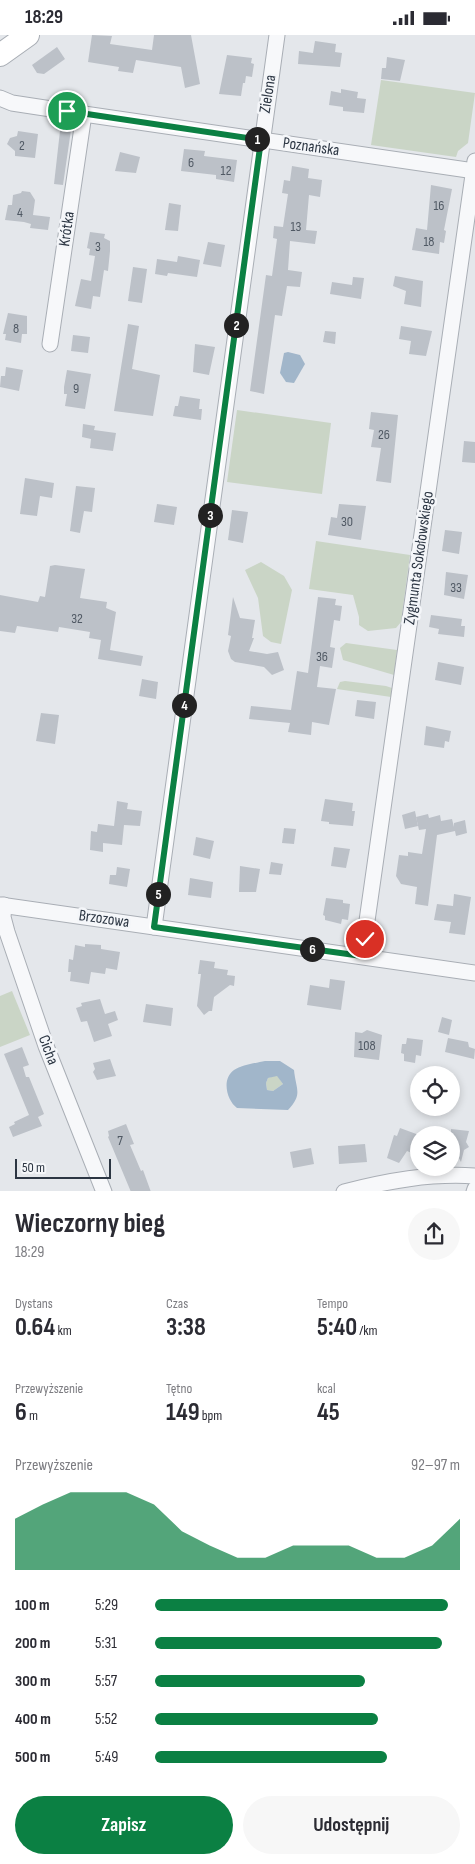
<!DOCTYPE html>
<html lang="pl">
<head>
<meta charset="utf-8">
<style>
  body { margin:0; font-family:"Sofia Sans Condensed",sans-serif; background:#f7f7f7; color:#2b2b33; height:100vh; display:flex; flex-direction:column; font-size:19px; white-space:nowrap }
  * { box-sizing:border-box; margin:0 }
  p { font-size:16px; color:#7c7c81 }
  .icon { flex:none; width:28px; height:28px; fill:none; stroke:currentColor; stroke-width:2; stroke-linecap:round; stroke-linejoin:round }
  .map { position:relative; height:1156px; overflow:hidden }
  .panel { display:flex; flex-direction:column; background:#fff; flex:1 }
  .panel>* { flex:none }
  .tools { position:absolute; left:410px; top:1031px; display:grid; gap:10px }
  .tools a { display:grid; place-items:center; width:50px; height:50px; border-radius:50%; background:#fff; box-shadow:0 2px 8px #0003; font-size:25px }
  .scale { position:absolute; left:15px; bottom:12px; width:96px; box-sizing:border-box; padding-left:5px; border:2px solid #2c3643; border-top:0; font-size:14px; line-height:18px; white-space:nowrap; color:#2c3643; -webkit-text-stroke:4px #f4f6f9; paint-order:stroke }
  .pin { position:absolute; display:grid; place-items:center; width:42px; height:42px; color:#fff; margin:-21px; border:2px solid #fff; border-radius:50%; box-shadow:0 1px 5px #0007 }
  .km { position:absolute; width:25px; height:25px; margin:-12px; border-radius:50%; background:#222; color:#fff; font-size:14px; line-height:25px; text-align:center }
  .round { display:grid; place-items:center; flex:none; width:52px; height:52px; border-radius:26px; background:#f7f7f7 }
  .overview { display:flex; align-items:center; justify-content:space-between; height:85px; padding:0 15px }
  h1 { font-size:28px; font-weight:700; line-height:38px }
  .figures { display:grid; grid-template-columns:repeat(3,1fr); gap:8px; height:85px; padding:5px 15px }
  .figures div { display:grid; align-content:center }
  .figures b { font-size:25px; font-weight:700 }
  .figures small { font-size:14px; font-weight:400 }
  .figures p { font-size:14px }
  .chart { height:140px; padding:10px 15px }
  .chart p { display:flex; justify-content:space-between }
  .chart svg { width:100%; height:90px; margin-top:5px; fill:#0b8043; opacity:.7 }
  .cta { display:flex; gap:10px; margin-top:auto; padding:10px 15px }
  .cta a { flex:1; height:58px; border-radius:30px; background:#0b8043; color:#fff; font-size:20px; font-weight:700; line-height:58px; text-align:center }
  .cta a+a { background:#f7f7f7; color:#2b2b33 }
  ul { padding:0 15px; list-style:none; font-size:16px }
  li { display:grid; grid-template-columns:80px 60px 1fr; align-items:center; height:38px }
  li i { height:12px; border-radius:6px; background:#0b8043 }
  .status { display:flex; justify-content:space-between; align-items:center; height:35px; padding:0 25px; background:#fff; direction:ltr }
  .status svg { height:14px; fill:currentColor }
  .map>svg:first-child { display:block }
  .green { fill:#cad5c6 }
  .water { fill:#a1b6ca; fill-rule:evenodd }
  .building { fill:#bcc1c8 }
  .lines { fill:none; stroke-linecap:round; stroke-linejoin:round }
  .street-casing { stroke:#a9aeb5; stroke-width:17 }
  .secondary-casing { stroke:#a9aeb5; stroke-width:24 }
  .street { stroke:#f7f8fa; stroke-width:15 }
  .secondary { stroke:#fff; stroke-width:22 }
  .route-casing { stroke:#fff; stroke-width:10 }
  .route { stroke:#0b8043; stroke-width:6 }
  .labels { text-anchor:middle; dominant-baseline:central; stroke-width:5; stroke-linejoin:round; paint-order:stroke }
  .number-label { font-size:14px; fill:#505964 }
  .street-label { font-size:16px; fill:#2c3643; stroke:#f4f6f9 }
</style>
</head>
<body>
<div class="status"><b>18:29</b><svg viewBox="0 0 49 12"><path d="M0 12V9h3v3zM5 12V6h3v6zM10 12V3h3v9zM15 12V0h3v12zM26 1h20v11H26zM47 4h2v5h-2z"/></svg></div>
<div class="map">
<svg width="475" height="1157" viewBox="0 0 475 1157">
  <rect width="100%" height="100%" fill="#e4e7eb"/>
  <!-- green -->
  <g class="green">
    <path d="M381,45L475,58L468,108L458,116L456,122L371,110Z"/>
    <path d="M237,375L331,388L322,459L227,447Z"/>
    <path d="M316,506L410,520L401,587L396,593L368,596L359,590V582L353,560L309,554Z"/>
    <path d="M261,527L284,541L292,555L281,609L271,607L263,601L258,563L245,535Z"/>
    <path d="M346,608L397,615L394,640L343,625L340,613Z"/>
    <path d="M345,646L386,651L392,653L391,662L337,654L340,647Z"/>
    <path d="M12,956L30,1000L0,1012V961Z"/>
    <path d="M277,1040L283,1049L273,1056L267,1055L266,1048L268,1043Z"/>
  </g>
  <!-- water -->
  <g class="water">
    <path d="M288,317L300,320L305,329L294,348L286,347L280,338L284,318Z"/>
    <path d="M265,1026H280L294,1035C296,1055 303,1059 288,1075L237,1073C227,1066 221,1044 234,1035C242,1030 256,1028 265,1026ZM277,1041L283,1049L273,1056L267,1055L266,1048L268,1043Z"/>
  </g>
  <!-- building -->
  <g class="building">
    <path d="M92,0L112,1L110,9L152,15L154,0H191L200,49L185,53L181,32L136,25L133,38L118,36L119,32L88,27Z"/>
    <path d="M315,6L336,9L335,17L342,18L340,32L298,29L299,16L313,18Z"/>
    <path d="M57,12L65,24L44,39L37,38L32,30Z"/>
    <path d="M227,20L252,23L251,28L254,29L252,42L246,41L245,48H243L241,61L219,59Z"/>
    <path d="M387,22L405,25L400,46L381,44L382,33H386Z"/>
    <path d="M341,54L358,57L357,63L366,64L364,78L343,76V72L329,70L331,56L341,58Z"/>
    <path d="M61,87L72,88L63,150L54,149Z"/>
    <path d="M18,96L38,99L35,123L15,121V116L7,109L10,103L17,101Z"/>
    <path d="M184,114L205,116L204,121L237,125L234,147L216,144V140L181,136Z"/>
    <path d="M120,117L140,122L136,138L115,136Z"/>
    <path d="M292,131L309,134L308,143L322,145L320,162L309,160L306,195L317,196L315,209L290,206L288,235L302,237L300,252L287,251L282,281L275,280L264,359L250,356L266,240L272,241L277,204L273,203L274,191L283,192L288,159L282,158L284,145L290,146Z"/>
    <path d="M431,150L452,154L444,195L446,196L444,208L440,207L439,219L412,215L416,193L427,195Z"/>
    <path d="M22,156L30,157L35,165L33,180L50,182L48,195L30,193L31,189L24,187L5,185L8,170H12L13,160L21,158Z"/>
    <path d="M169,168L181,170L178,196L165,195Z"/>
    <path d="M90,197L105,199L104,203L110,206V216L108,236L104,235L100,262L93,261L91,274L75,271L81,244L91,246L95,221L89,220L90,214L87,213Z"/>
    <path d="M208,207L225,210L221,232L203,229Z"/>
    <path d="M178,221L200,225L197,242L168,238L167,241L155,239L157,224L177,227Z"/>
    <path d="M133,232L147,234L142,268L128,266Z"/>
    <path d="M395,241L423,246L421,272L404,269L406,256L393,251Z"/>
    <path d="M353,242L364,243L361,264L330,259L332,247L352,250Z"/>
    <path d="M8,278L27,281V299H22L21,308L5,305L6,299H3Z"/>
    <path d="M128,289L139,291L132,334L160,340L153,381L114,376Z"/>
    <path d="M401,291L432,296L426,321L409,319L411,306L399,304Z"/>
    <path d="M325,296L336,297L335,309L323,307Z"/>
    <path d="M73,300L90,302L88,318L71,316Z"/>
    <path d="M195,309L215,312L209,340L193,337Z"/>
    <path d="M6,332L23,335L19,356L0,352L1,341H5Z"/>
    <path d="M67,335L91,339L85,374L65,371L67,359H64V352Z"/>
    <path d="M180,361L200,364L199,374H202L201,385L173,381L175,371H178Z"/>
    <path d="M371,377L398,380L391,448L376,446L381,413L371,412L374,395L369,394Z"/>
    <path d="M83,389L95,391L94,395L116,398L113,416L90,413L91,404L82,402Z"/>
    <path d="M464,406L475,407V428L462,427Z"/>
    <path d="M25,443L54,448L52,463L40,461L37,481L20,479Z"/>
    <path d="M76,451L95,453L92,477L84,476L80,498L70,496Z"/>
    <path d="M157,469L177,472L174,490L154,487Z"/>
    <path d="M339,469L366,471L361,505L328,500L331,482L337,483Z"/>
    <path d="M232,475L248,477L243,508L228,505Z"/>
    <path d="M445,495L462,497L459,519L442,516Z"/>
    <path d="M55,530L85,534L80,563L107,567L106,573L116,577L110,615L143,621L141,631L98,624L101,605L89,603L90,597L59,592L58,597L17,591L15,598L0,596V560L38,567L40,561L45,562L50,531Z"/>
    <path d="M446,537L468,540L464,564L444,560Z"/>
    <path d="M233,562L240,583L255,585L252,603H254L249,616L267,619L278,617L284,635L272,640L264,632L235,627L231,624L228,616L231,601L228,600Z"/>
    <path d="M318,562L336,564L335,570L342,571L340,586L334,585L330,612L335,613L332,633L320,631L317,652L336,654L329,690L312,687L311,700L288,697L290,688L249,684L251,671L291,675L297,636L308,638Z"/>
    <path d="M431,580L462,584L461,591H465L464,602L438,599L439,594L429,592Z"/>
    <path d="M438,627L464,632L461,650L435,645Z"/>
    <path d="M142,644L158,647L156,664L139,661Z"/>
    <path d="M357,665L376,667L374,684L355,681Z"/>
    <path d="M41,678L59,680L55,709L36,706Z"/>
    <path d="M426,691L451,696L449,707L445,706L444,713L424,710Z"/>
    <path d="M325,764L353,768L352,776H355L353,791L329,789V787L321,786Z"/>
    <path d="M117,766L128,768L127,774L142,776L140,791L124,790L122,810L103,808V817L90,815L91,796L97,797L98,789L114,791Z"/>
    <path d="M415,776L418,791L405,794L402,780Z"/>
    <path d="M428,779L429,783L440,780L441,786L452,784L454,792V788L465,785L467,798L456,801L455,796L437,800L428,871L415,869L417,852L401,849L396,841L399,820L408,821V817L422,819L426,794L419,795L416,782Z"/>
    <path d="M284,793L296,794L294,809L282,808Z"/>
    <path d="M196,802L214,806L210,824L193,820Z"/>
    <path d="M334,812L350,814L346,833L331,831Z"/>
    <path d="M271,827L283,829L281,840L269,839Z"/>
    <path d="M240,831L260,834L256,857H239Z"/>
    <path d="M117,832L130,834L127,852L109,849L110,840H116Z"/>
    <path d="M190,843L213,847L211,863L188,860Z"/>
    <path d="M454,859L471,862L465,900L449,898L451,887L434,885L437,869L453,871Z"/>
    <path d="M326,863L343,865V868L350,869L348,885L342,884L341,889L325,885V881L323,880Z"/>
    <path d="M85,909L101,910V914L120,917L117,935L106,933L105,939L91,937L89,949L70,946L71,937H68L69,924L73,925L75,910L85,912Z"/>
    <path d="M200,925L215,927L214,933L228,935L227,940L235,941L234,951L230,950L214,962L212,976H209L204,980L197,971L201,939H198Z"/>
    <path d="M330,944L345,946L341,975L307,970L310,950L329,953Z"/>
    <path d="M100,964L105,979L115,976L118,985L108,989L112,1001L94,1007L87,986L81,987L76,973L82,971L81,968Z"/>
    <path d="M146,969L173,973L171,991L143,987Z"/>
    <path d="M442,982L452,985L449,1000L438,997Z"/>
    <path d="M367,995L382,1000L379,1025L354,1022L355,997L362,998Z"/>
    <path d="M407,1003L423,1005L421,1021L416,1020L415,1028L404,1026V1019L401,1018L402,1009H406Z"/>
    <path d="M448,1003L468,1007L469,1012L475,1014L474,1024L445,1017Z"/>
    <path d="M22,1012L29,1030L23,1032L26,1042H29L44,1079L38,1082L42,1091L13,1102L9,1092L15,1089L14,1087L29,1080L4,1019Z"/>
    <path d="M110,1024L116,1041L97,1045L93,1037L95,1034L93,1028Z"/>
    <path d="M126,1089L134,1109L130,1110L141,1136L143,1135L151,1157H131L108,1102L109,1101L108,1096Z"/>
    <path d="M400,1093L419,1100V1107L414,1119L407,1116L399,1128L387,1123L394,1100L397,1101Z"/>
    <path d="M451,1094L469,1096L466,1107L469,1112L464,1115L461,1127L455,1116H451Z"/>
    <path d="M365,1109L367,1127L339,1129L338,1111Z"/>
    <path d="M311,1113L314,1129L293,1133L290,1117Z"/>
  </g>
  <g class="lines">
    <defs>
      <g id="street">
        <path d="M0,63L12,68L84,79L475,136"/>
        <path d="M50,309L84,79"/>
        <path d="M0,870L475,938"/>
        <path d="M4,870L3,882L7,897L46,1011L104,1157"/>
        <path d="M154,892L277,0"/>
        <path d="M362,921L475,126"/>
        <path d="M344,1157C387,1146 430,1138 475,1141"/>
        <path d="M474,1157L475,1154"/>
      </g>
      <path id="secondary" d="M0,20L28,0"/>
    </defs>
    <!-- street casing -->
    <use href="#street" class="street-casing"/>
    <!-- secondary casing -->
    <use href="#secondary" class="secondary-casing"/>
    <!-- street -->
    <use href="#street" class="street"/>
    <!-- secondary -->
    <use href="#secondary" class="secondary"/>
  </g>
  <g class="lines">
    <defs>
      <path id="route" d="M67,76L261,105L154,892L362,921L365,904"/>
    </defs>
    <!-- route casing -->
    <use href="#route" class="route-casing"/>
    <!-- route -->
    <use href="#route" class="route"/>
  </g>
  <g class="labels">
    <!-- number labels -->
    <g class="number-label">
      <text x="22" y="110">2</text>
      <text x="191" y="127">6</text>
      <text x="226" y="135">12</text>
      <text x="439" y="170">16</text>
      <text x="20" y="177">4</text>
      <text x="296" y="191">13</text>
      <text x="429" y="206">18</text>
      <text x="98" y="211">3</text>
      <text x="16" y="293">8</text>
      <text x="76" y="353">9</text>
      <text x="384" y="399">26</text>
      <text x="347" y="486">30</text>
      <text x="456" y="552">33</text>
      <text x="77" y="583">32</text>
      <text x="322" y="621">36</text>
      <text x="367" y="1010">108</text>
      <text x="120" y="1105">7</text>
    </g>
    <!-- street labels -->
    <g class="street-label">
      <text transform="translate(268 59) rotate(-81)">Zielona</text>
      <text transform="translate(311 112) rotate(8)">Poznańska</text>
      <text transform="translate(67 194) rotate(-82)">Krótka</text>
      <text transform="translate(419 523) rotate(-82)">Zygmunta Sokołowskiego</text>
      <text transform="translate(104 884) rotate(8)">Brzozowa</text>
      <text transform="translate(48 1015) rotate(69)">Cicha</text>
    </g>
  </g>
</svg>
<div class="tools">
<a><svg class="icon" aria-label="locate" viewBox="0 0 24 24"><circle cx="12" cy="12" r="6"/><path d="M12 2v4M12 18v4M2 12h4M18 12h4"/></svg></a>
<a><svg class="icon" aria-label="layers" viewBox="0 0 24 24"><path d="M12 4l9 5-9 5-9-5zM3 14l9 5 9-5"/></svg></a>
</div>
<div class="scale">50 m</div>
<div class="pin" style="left:67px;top:76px;background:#1e9e55"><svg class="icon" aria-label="arrive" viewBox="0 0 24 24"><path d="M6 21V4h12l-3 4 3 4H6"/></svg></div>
<div class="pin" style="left:365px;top:904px;background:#d93025"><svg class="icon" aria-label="check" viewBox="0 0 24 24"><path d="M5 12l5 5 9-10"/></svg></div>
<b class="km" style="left:257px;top:104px">1</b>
<b class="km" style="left:236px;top:290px">2</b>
<b class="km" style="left:210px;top:480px">3</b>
<b class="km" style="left:184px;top:670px">4</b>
<b class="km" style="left:158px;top:859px">5</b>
<b class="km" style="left:312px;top:914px">6</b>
</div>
<section class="panel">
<div class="overview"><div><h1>Wieczorny bieg</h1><p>18:29</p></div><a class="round"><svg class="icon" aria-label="share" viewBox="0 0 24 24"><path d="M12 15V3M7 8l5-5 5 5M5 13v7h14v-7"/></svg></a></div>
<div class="figures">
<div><p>Dystans</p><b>0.64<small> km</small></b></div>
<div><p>Czas</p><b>3:38</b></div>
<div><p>Tempo</p><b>5:40<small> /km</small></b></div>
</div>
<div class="figures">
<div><p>Przewyższenie</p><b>6<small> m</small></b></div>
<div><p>Tętno</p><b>149<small> bpm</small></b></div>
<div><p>kcal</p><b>45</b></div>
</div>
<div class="chart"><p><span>Przewyższenie</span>92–97 m</p>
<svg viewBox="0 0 160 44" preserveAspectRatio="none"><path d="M0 44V19L10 12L20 6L30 6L40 6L50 12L60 25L70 32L80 38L90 38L100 32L110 32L120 32L130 38L140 38L150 32L160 19V44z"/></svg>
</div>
<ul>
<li><b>100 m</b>5:29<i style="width:96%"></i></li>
<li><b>200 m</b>5:31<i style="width:94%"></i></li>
<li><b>300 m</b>5:57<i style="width:69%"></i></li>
<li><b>400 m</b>5:52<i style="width:73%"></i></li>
<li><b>500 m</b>5:49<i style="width:76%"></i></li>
</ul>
<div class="cta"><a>Zapisz</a><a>Udostępnij</a></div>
</section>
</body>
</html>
